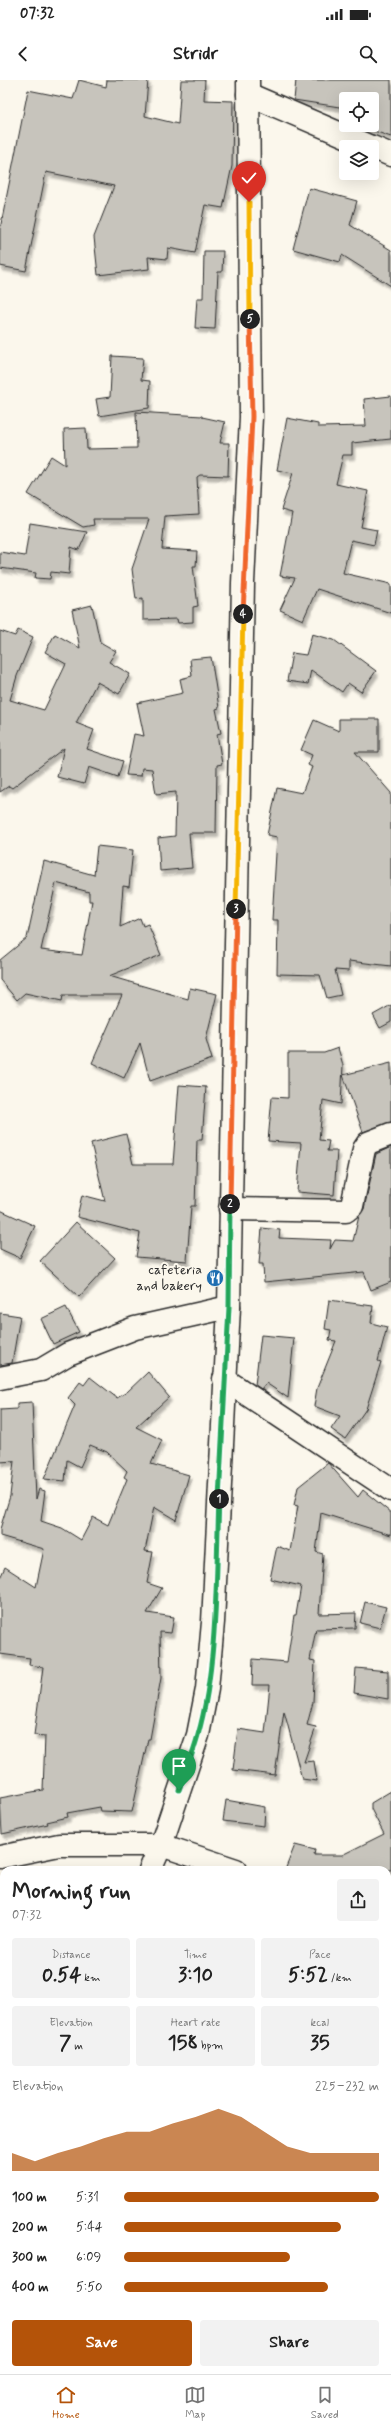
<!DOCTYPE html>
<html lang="en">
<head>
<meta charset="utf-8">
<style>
  body { margin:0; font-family:Mynerve,sans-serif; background:#f2f2f2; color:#222; height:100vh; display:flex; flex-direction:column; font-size:15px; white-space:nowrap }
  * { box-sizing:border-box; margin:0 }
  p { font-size:13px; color:#767676 }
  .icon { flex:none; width:22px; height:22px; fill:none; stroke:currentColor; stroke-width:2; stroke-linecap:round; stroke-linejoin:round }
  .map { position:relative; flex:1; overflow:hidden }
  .details { position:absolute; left:0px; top:1786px; width:391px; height:508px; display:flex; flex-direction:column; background:#fff; border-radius:12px 12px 0 0; box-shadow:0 4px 16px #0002 }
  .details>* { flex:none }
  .buttons { position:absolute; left:339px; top:12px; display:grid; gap:8px }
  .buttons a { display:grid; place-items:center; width:40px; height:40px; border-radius:4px; background:#fff; box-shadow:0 4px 16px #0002; font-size:20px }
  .pin { position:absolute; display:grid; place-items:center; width:34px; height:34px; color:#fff; margin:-41px -17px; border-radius:50% 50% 50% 0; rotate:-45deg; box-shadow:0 0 4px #0007 }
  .pin .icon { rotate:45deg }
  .km { position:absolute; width:20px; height:20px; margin:-10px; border-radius:50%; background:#222; color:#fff; font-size:11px; line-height:20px; text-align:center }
  .round { display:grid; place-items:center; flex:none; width:42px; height:42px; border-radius:4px; background:#f2f2f2 }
  .summary { display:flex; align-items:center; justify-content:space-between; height:68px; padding:0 12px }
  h1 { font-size:22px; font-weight:700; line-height:30px }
  .figures { display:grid; grid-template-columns:repeat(3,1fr); gap:6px; height:68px; padding:4px 12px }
  .figures div { display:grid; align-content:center; border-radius:4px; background:#f2f2f2; text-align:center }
  .figures b { font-size:20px; font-weight:700 }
  .figures small { font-size:11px; font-weight:400 }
  .figures p { font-size:11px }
  .chart { height:112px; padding:8px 12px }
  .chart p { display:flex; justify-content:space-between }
  .chart svg { width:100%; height:72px; margin-top:4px; fill:#b45309; opacity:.7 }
  .button { display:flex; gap:8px; margin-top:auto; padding:8px 12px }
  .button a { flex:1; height:46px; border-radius:4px; background:#b45309; color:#fff; font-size:16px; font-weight:700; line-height:46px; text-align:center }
  .button a+a { background:#f2f2f2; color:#222 }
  ul { padding:0 12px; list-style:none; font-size:13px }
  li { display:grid; grid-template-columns:64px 48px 1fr; align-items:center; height:30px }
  li i { height:10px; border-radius:5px; background:#b45309 }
  .status { display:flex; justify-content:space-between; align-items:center; height:28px; padding:0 20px; background:#fff; direction:ltr }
  .status svg { height:11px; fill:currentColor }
  header { display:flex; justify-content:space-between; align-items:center; height:52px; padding:0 12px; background:#fff; font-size:18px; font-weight:700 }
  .menu { display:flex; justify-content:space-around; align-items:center; height:56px; border-top:1px solid #e0e0e0; background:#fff; font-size:11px; color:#767676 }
  .menu a { display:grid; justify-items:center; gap:2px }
  .menu .current { color:#b45309 }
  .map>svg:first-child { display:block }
  .building { fill:#c7c4bc; stroke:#2b2b2b; fill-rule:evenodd; filter:url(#shadow) }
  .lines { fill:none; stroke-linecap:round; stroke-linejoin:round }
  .minor-casing { stroke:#2b2b2b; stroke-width:25 }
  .primary-casing { stroke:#2b2b2b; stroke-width:25 }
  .minor { stroke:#fbf7ec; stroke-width:22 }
  .primary { stroke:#fbf7ec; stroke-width:22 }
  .split-1-casing { stroke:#fff; stroke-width:8 }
  .split-2-casing { stroke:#fff; stroke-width:8 }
  .split-3-casing { stroke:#fff; stroke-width:8 }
  .split-4-casing { stroke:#fff; stroke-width:8 }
  .split-5-casing { stroke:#fff; stroke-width:8 }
  .split-6-casing { stroke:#fff; stroke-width:8 }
  .split-1 { stroke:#22a559; stroke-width:5 }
  .split-2 { stroke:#22a559; stroke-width:5 }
  .split-3 { stroke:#f0652b; stroke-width:5 }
  .split-4 { stroke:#f5b400; stroke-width:5 }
  .split-5 { stroke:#f0652b; stroke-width:5 }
  .split-6 { stroke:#f5b400; stroke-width:5 }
  .labels { text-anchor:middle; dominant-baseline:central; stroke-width:4; stroke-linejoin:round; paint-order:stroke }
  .poi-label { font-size:14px; fill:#2b2b2b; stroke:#fbf7ec; text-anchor:end }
</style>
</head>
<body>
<div class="status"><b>07:32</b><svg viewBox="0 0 49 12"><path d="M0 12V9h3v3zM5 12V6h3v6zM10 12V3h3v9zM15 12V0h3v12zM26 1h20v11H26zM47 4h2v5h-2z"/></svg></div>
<header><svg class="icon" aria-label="back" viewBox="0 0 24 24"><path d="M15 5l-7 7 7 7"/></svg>Stridr<svg class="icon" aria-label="search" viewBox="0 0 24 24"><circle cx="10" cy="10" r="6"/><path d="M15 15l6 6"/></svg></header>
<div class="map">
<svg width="391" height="2294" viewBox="0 0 391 2294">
  <defs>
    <filter id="shadow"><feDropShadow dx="2.5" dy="4.5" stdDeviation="1" flood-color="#0004"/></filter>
  </defs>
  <rect width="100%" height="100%" fill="#fbf7ec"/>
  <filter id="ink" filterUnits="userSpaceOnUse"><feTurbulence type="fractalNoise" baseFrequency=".025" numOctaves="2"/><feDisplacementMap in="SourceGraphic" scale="8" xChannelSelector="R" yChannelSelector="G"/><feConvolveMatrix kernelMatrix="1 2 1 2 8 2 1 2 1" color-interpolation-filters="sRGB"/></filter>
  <g filter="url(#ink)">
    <!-- building -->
    <g class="building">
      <path d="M79,0L106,7L107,0H148L145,36L178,44L181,0H205L204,20L233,21L232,86L223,128L205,125L195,173L168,168L167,179L148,177L149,189L98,195L94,157L114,106L46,92L26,191L0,186V149L28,10L73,19Z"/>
      <path d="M296,0H391V57L363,47L372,45V19H346V28L294,20Z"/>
      <path d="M309,108L357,121L350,145L391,170V206L342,175L340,182L293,169Z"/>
      <path d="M204,171H223L222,192H218L215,249L195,248L197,218H203Z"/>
      <path d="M112,276L143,278L141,300L150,301L149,328L99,336L96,319L110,317Z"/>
      <path d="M391,316V359L352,363V375H343L336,404L368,411L361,447L377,450L374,465L351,460L343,493L391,504V533L317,509L303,540L280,530L295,498L280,496L292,433L281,430L293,393L277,390L287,338L318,344V347L366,346L364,319Z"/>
      <path d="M136,332L202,336V337L225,342L220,363H229L228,396L200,395L197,397L199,434L165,436L162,469L197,471L196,486H193L198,526L193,527V542L178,543L177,539L143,540V518L136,519L132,489L149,439H93L94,445L83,447L28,414L51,376L65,385L64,349L86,348L87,369L137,368Z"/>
      <path d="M30,443L87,452L79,470L71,467L69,494L51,492L50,499L35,498L36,493L0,488V472L25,476Z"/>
      <path d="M92,525L100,562L116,571L109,582L130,594L119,614L97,602L76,643L94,650L87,669L123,681L118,697L89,687L84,704L57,697L64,668L12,708L9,706L0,712V551L15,556L18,550L33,557L17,596L10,620L44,630L66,584L45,572L55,554L80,568L72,530Z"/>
      <path d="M312,554L334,560L376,591L361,612L348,603L342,612L311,590L308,604L287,601L292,573L306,575Z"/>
      <path d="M211,577L219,628L216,629L221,653L217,654L222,684L217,685L216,753H189L192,788L160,791L158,758L175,756L176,712L156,714L152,689L142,688L141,696L126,695L134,654L144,656L137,623L183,613L180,599L192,596L190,579Z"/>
      <path d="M339,639H379V672H355L391,713V886L349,881V891L335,890L341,915L327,918L320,895L277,894L278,840H272L277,757L267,755L277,708L302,713L312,687L308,685L312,675L301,670L314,640L339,651Z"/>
      <path d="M97,766L133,770L129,807L123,806L120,847L140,838L143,846L148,844L161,875L109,896L188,919L190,908L217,914L206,959L212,979L150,1001L140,963L124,998L92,983L122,915H63L62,921L25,913L17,920L0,900V880L27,858L44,781L94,795ZM56,803L89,812V821H92L82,875L41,870Z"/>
      <path d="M391,925V942L380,948L373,935Z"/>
      <path d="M338,968L343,985L341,1024L323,1020L319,1060L329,1061L327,1071H337L334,1115L297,1112L301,1063L268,1061L272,1017L288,1018V973H324Z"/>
      <path d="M391,983V1042L363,1052L343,995Z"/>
      <path d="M179,1005L206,1007L202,1060H197L195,1126H191L187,1181L136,1177L140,1153L77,1137L82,1115L105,1121L91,1063L126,1054L133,1084H173Z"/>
      <path d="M391,1067V1202L371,1210L364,1192L264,1202L263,1184H259L262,1148L280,1150L279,1158L331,1160L330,1169L335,1160L353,1161L359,1136L364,1129L376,1074Z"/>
      <path d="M0,1130L35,1146L20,1178L0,1169Z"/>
      <path d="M76,1142L115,1178L79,1217L40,1181Z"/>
      <path d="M329,1220L373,1226L371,1243L387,1247L378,1281L381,1282L366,1329L345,1359L331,1349L340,1336L314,1326L317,1308L336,1261L329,1260L331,1250L325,1249Z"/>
      <path d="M66,1227L79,1252L53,1264L41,1239Z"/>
      <path d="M0,1233L20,1236L12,1283L0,1285Z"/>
      <path d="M261,1255L294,1258L288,1318L266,1303L261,1309L255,1305Z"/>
      <path d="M148,1292L169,1317L136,1347L162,1360L151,1384L189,1395L176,1440L154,1427L145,1471L153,1472L147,1503L162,1508L147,1533L174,1537L171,1553L160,1552L161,1598L150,1659H148L132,1732L101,1731L100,1727L67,1733L68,1737L47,1742L48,1744L2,1754L0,1718L43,1710L45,1656L34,1655L43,1587L29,1585L30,1578L0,1574V1498L5,1487L36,1507L44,1469L0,1456V1449L10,1416L14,1381L0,1382V1330L17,1329V1323L32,1322L36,1419L39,1409L45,1411L41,1441L62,1448L81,1460L93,1437L108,1445L127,1399L124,1397L127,1391L107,1372L90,1365L80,1387L67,1380L65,1401L44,1399L75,1325L68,1318L80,1302L84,1305L90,1297L117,1318L127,1312Z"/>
      <path d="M328,1383L358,1417L363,1410L391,1433V1455L321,1433L316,1472L323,1474L319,1534L356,1533L355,1548L316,1549L310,1580L315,1581L313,1622L307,1645L316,1647L304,1682L314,1681L317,1701L302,1699L284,1631L275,1695L233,1690L238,1649L265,1653L270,1605H252L253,1579L287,1582L294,1535H296L301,1506L270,1499L277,1466L290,1471L298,1426L294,1425L298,1407Z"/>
      <path d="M365,1522L386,1527L380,1548L360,1543Z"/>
      <path d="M356,1588L388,1591V1619L354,1613Z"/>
      <path d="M391,1711V1790H285L295,1765L315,1770L314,1775H342L384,1754L371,1729V1723Z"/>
      <path d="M226,1720L265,1727L264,1746L223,1741Z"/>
    </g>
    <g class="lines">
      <defs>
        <g id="minor">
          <path d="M248,14L371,67"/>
          <path d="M372,67L391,75"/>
          <path d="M230,1129L346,1131L352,1126L364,1069L368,1063L391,1054"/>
          <path d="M0,1298L41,1290L68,1274L135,1248L229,1227"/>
          <path d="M224,1299L391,1410"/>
          <path d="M0,1777L59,1765H161L236,1790"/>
          <path d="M387,1866L391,1873"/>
          <path d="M0,2255L4,2258"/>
          <path d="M56,2290L62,2294"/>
        </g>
        <g id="primary">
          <path d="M150,1790L161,1765L198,1655L207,1609L213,1542L229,1227L243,503L251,337L248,0"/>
          <path d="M0,2077L4,2070"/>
        </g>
      </defs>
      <!-- minor casing -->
      <use href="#minor" class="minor-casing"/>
      <!-- primary casing -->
      <use href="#primary" class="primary-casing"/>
      <!-- minor -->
      <use href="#minor" class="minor"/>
      <!-- primary -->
      <use href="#primary" class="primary"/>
    </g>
  </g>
  <g class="lines" filter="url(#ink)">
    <defs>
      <path id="split-1" d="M179,1710C185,1692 193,1674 198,1655C218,1585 216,1493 219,1419"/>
      <path id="split-2" d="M219,1419L229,1227L230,1124"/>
      <path id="split-3" d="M230,1124L236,829"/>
      <path id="split-4" d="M236,829L243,534"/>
      <path id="split-5" d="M243,534L252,337L250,239"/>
      <path id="split-6" d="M249,122L250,239"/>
    </defs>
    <!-- split-1 casing -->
    <use href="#split-1" class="split-1-casing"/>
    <!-- split-2 casing -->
    <use href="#split-2" class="split-2-casing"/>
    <!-- split-3 casing -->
    <use href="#split-3" class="split-3-casing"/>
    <!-- split-4 casing -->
    <use href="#split-4" class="split-4-casing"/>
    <!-- split-5 casing -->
    <use href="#split-5" class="split-5-casing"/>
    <!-- split-6 casing -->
    <use href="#split-6" class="split-6-casing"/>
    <!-- split-1 -->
    <use href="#split-1" class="split-1"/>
    <!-- split-2 -->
    <use href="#split-2" class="split-2"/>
    <!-- split-3 -->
    <use href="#split-3" class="split-3"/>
    <!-- split-4 -->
    <use href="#split-4" class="split-4"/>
    <!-- split-5 -->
    <use href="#split-5" class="split-5"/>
    <!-- split-6 -->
    <use href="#split-6" class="split-6"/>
  </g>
  <!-- icons -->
  <defs>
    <symbol id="restaurant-disc" viewBox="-11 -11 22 22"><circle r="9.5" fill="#1f6fb2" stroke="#fbf7ec"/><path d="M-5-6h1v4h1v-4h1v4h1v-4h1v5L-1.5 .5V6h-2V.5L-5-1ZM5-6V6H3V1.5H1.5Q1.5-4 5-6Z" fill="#fff"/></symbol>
  </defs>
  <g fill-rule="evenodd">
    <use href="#restaurant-disc" x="205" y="1188" width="20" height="20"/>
  </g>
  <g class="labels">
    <!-- poi labels -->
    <g class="poi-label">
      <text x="202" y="1190">cafeteria<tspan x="202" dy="16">and bakery</tspan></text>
    </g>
  </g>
</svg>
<div class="buttons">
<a><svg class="icon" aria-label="locate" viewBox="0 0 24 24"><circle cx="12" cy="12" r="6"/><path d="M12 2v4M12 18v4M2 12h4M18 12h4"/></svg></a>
<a><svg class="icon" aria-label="layers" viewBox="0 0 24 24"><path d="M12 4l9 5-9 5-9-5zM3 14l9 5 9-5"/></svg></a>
</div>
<div class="pin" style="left:179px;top:1710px;background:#1e9e55"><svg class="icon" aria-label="arrive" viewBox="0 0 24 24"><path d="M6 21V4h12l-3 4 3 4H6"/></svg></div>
<div class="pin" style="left:249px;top:122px;background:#d93025"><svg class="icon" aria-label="check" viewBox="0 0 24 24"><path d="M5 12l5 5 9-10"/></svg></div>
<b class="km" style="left:219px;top:1419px">1</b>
<b class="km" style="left:230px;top:1124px">2</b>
<b class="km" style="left:236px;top:829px">3</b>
<b class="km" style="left:243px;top:534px">4</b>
<b class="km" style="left:250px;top:239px">5</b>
<section class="details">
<div class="summary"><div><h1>Morning run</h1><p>07:32</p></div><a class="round"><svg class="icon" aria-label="share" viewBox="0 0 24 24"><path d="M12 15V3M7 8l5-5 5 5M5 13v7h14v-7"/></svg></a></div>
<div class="figures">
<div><p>Distance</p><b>0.54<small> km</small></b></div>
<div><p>Time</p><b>3:10</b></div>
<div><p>Pace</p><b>5:52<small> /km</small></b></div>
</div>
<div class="figures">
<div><p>Elevation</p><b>7<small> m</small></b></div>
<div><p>Heart rate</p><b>158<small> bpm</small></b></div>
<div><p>kcal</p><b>35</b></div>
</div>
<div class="chart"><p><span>Elevation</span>225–232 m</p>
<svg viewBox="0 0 160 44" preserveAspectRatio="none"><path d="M0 44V33L10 38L20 33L30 29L40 24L50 20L60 20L70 15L80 11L90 6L100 11L110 20L120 29L130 33L140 33L150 33L160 33V44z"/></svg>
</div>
<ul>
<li><b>100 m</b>5:31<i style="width:100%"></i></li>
<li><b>200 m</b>5:44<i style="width:85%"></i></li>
<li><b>300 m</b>6:09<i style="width:65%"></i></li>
<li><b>400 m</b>5:50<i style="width:80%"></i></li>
</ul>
<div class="button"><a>Save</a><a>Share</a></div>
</section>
</div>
<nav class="menu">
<a class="current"><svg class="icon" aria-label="home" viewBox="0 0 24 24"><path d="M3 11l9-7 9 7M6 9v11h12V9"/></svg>Home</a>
<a><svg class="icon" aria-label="map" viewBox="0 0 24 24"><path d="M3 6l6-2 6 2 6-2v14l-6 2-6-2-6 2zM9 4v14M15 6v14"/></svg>Map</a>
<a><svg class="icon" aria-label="saved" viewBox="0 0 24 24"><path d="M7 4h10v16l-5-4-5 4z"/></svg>Saved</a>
</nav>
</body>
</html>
